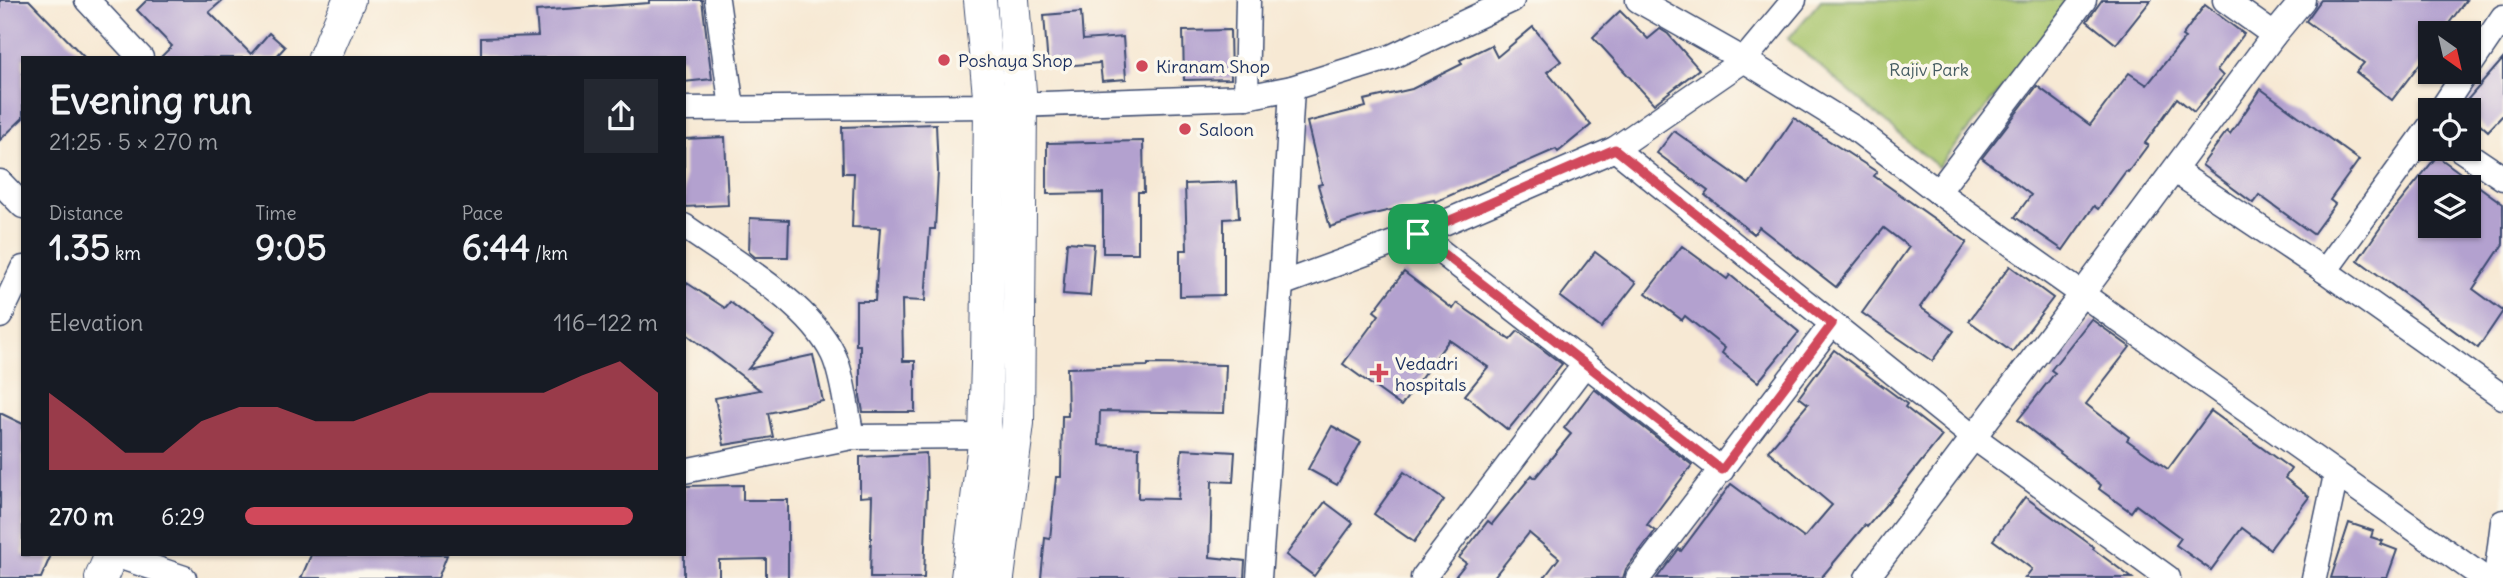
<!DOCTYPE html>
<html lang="en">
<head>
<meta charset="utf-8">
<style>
  body { margin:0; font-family:Delius,sans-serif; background:#242831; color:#f1f3f6; height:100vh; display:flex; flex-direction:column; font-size:26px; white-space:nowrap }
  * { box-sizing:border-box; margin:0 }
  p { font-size:23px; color:#9ea1a6 }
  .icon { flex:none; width:38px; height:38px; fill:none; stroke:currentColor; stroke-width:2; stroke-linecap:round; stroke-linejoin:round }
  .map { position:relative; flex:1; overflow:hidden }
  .side { position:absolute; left:21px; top:56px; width:665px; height:500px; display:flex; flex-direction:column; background:#171b24; border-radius:0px; box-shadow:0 2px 5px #0004 }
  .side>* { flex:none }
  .needle { width:46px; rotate:146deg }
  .tools { position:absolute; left:2418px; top:21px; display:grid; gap:14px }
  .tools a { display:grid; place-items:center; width:63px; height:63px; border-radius:0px; background:#171b24; box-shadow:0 2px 5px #0004; font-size:35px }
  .pin { position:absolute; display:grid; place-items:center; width:60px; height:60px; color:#fff; margin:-30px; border-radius:14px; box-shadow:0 4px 10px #0006 }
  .round { display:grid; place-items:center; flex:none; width:74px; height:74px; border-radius:0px; background:#242831 }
  .overview { display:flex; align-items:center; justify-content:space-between; height:119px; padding:0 28px }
  h1 { font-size:38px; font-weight:700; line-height:52px }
  .figures { display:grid; grid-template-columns:repeat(3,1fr); gap:10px; height:119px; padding:7px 28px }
  .figures div { display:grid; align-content:center }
  .figures b { font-size:35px; font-weight:700 }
  .figures small { font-size:19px; font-weight:400 }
  .figures p { font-size:19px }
  .chart { height:196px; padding:14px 28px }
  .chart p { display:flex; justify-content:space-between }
  .chart svg { width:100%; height:126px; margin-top:7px; fill:#d1495b; opacity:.7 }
  ul { padding:0 28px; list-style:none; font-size:23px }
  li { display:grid; grid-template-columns:112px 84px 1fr; align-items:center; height:52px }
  li i { height:18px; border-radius:9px; background:#d1495b }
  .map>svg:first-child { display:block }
  .green { fill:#a8c56c; stroke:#627a65; stroke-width:2 }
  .building { fill:#b3a1cf; fill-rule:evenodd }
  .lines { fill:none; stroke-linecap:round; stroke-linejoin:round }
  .minor-casing { stroke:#3c4b70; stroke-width:27 }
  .tertiary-casing { stroke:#3c4b70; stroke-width:34 }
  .minor { stroke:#fff; stroke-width:24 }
  .tertiary { stroke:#fff; stroke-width:32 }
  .route-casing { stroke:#fff; stroke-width:14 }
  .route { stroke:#d1495b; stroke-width:9 }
  .poi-dot { fill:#d1495b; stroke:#fbf7ec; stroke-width:2.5 }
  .labels { text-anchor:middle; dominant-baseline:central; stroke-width:7; stroke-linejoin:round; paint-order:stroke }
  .poi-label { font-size:18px; fill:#1b2f5e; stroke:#fbf7ec; text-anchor:start }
  .park-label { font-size:18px; fill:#455c62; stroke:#fbf7ec }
</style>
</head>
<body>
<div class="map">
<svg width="2503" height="578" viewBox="0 0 2503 578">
  <rect width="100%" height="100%" fill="#fbf7ec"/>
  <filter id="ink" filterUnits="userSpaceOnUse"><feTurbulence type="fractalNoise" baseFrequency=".0143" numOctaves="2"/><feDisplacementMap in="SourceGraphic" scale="14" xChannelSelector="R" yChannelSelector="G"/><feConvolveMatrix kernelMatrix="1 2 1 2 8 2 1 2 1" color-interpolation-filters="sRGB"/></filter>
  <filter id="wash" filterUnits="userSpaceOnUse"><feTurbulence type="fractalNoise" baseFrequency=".00686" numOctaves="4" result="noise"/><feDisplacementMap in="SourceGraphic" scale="28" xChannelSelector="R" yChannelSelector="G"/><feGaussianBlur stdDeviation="1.57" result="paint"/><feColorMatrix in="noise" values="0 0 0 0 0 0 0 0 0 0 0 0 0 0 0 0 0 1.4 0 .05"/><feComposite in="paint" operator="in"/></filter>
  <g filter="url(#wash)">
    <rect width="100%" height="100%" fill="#f7e9d4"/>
    <!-- green -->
    <path class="green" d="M1821,0H2073L1938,167L1788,39Z"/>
    <g id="blocks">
      <!-- building -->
      <g class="building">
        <path d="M0,0H29L85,58H23V118L0,140Z"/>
        <path d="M147,0H223L209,12L251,54L269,33L285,47L275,58H160L172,46L137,10Z"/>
        <path d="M649,0H702L712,79L684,82V58H481V38L538,36L536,11L649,3Z"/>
        <path d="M2102,0H2151L2116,44L2087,21Z"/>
        <path d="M2321,0H2466L2442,33H2431V49L2392,100L2356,72L2364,63L2306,21Z"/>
        <path d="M2205,5L2244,34L2217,70L2223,76L2194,112L2177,98L2145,143L2148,145L2128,172L2126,171L2098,209L2094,206L2063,250L2015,217L2031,195L1982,158L2037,86L2090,125L2129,73L2147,85L2185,38L2182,36Z"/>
        <path d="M1620,11L1648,39L1660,29L1668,34L1699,69L1654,104L1593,37Z"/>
        <path d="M1081,12L1083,40L1123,37L1126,79L1102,81L1100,63L1048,67L1044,15Z"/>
        <path d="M1533,27L1561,61L1547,72L1591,125L1558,152L1556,149L1435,202L1434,200L1361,217L1330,227L1318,185L1322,184L1307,122L1366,107L1364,100L1412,89L1462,64L1460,60L1491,45L1497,57Z"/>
        <path d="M1230,30L1231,79L1184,80L1183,31Z"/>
        <path d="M2503,59V115L2488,131L2469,114V110L2461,107Z"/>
        <path d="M2261,89L2359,160L2330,200L2335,204L2313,234L2259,195L2253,203L2202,165L2227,131L2230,134Z"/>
        <path d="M1794,118L1877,172L1874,176L1967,242L1920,307L1954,331L1932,361L1862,313L1909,247L1884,228L1836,287L1759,227L1754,234L1705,195L1708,191L1657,153L1674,131L1749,184Z"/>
        <path d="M936,124L938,171L935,229H930L925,301L902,300L903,361H915V412H863L860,396V345H856V301H875L880,228L852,227L854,173H843L842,127Z"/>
        <path d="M725,137L728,205L684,207V139Z"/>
        <path d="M1143,141L1144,192H1138V253H1103V193L1047,194V143Z"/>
        <path d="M2437,156L2503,204V244L2473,289L2503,311L2478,348L2358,260L2387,218ZM2431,187H2469V226H2431Z"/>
        <path d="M1237,182L1239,218L1224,219V295L1180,296V250H1187L1185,184Z"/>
        <path d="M750,218L789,220L788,257H755L749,252Z"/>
        <path d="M1067,242L1094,244L1090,296L1063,294Z"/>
        <path d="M1682,246L1727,279L1730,275L1799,332L1758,382L1722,353L1725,348L1685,316L1682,320L1646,293Z"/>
        <path d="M1595,252L1636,283L1601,328L1560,297Z"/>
        <path d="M2010,266L2053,298L2012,352L1969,321Z"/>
        <path d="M1404,272L1453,309L1457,303L1510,340L1518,331L1562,364L1508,430L1465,395L1488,367L1449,340L1401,406L1343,364L1379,315L1374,311Z"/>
        <path d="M684,281L725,308L730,302L774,336L748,369L813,355L823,401L768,413L773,437L724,445L715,398L760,390L684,332Z"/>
        <path d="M2091,319L2130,347L2086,404L2129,437L2127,440L2168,469L2211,411L2291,469L2285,478L2309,497L2270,549L2242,528L2211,570L2176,545L2181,538L2136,505L2131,512L2099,489L2101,485L2018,420L2055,373L2051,370Z"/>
        <path d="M1834,350L1907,404L1905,407L1942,436L1900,488L1867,527L1865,525L1821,578H1657L1679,549L1681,551L1731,484L1804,538L1832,505L1768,451L1808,404L1799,397Z"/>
        <path d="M1148,364L1226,365L1224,413L1100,411L1099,445L1139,447L1138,498L1178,499L1182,449L1235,452L1233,482L1212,481L1210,557L1245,561L1244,578H1041L1045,538L1050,539L1056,477H1061L1062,416H1068L1067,368L1148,366Z"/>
        <path d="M1594,389L1692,465L1647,525L1655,531L1626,569L1623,578H1544L1559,558L1529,533L1493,578H1454L1466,563L1459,558L1488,521L1492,524L1532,475L1535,478L1571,434L1564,428Z"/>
        <path d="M0,413L23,424V555H51L41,578H0Z"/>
        <path d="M1332,426L1361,442L1337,485L1308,469Z"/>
        <path d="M926,453L927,490L924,578H870L872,496L860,497V457Z"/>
        <path d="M1404,472L1444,500L1414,542L1374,514Z"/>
        <path d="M743,485V500H788V578H766V559L719,560V578H684V486Z"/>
        <path d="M2025,497L2094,547L2093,549L2132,578H2025L2032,569L1993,540Z"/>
        <path d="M1325,502L1353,523L1314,576L1286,555Z"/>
        <path d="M2349,523L2373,531L2371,537L2383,541L2381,544L2397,550L2387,578H2331Z"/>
        <path d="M311,555H447L438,578H301Z"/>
      </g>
    </g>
  </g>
  <g filter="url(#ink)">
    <use href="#blocks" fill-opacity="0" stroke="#3c4b70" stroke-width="2"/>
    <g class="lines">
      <defs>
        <g id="minor">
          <path d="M87,0L141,58"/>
          <path d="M717,0L732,108"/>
          <path d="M1638,0L1744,60L1854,128L1938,192L2082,294L2274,35L2303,0"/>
          <path d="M2225,0L2274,35"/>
          <path d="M2469,67L2503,17"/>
          <path d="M1246,97L1248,0"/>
          <path d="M684,109L990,106L1246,97L1292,88L1391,57L1512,0"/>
          <path d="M2441,110L2466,72"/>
          <path d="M1615,149L1972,436L2168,578"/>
          <path d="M2460,149L2503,178"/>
          <path d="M2175,171L2325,271L2503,397"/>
          <path d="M0,182L23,206"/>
          <path d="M1938,192L2084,0"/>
          <path d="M684,226C731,260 808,302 833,354C843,374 847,414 852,437"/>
          <path d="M1418,234L1722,470"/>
          <path d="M2325,271L2431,125"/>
          <path d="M1281,284L1418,234L1615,149L1744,60L1794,0"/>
          <path d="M0,316L23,268"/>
          <path d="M684,471L852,437L985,436"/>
          <path d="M115,555L184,578"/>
          <path d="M1259,578L1281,284L1292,88"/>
          <path d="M1423,578L1585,364"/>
          <path d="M1638,578L1832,324"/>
          <path d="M1867,578L2082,294L2484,578"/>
          <path d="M2314,578L2336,475"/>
          <path d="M2496,578L2503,522"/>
        </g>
        <g id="tertiary">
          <path d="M324,58L349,0"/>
          <path d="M101,578L111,555"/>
          <path d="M967,578L985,436L987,363L990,106L980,0"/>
          <path d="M998,578L1018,423L1021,105L1013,0"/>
        </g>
      </defs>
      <!-- minor casing -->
      <use href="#minor" class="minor-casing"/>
      <!-- tertiary casing -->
      <use href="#tertiary" class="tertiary-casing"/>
      <!-- minor -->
      <use href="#minor" class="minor"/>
      <!-- tertiary -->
      <use href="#tertiary" class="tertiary"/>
    </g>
  </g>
  <g class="lines" filter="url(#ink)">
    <defs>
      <path id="route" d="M1615,149L1832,324L1722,470L1418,234Z"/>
    </defs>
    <!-- route casing -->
    <use href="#route" class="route-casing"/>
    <!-- route -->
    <use href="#route" class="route"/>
  </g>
  <!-- markers -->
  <g class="poi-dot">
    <circle cx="944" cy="60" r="7"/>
    <circle cx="1142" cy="66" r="7"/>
    <circle cx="1185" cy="129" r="7"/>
    <path d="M1375.5 362.5h7v7h7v7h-7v7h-7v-7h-7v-7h7z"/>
  </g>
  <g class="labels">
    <!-- poi labels -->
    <g class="poi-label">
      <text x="958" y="60">Poshaya Shop</text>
      <text x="1156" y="66">Kiranam Shop</text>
      <text x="1199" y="129">Saloon</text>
      <text x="1395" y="363">Vedadri<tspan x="1395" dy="21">hospitals</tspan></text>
    </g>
    <!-- park labels -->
    <g class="park-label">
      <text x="1929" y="69">Rajiv Park</text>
    </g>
  </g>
</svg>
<div class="tools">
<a><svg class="needle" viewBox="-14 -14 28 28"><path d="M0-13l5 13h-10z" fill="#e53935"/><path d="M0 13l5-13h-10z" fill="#9ea1a6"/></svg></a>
<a><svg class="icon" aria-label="locate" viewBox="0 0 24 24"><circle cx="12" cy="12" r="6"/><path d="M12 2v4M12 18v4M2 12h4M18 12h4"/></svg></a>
<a><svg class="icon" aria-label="layers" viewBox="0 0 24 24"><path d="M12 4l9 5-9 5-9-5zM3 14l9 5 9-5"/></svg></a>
</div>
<div class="pin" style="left:1418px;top:234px;background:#1e9e55"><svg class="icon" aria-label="arrive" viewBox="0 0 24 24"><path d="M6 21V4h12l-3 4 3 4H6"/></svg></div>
<section class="side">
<div class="overview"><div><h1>Evening run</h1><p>21:25 · 5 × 270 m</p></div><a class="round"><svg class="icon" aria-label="share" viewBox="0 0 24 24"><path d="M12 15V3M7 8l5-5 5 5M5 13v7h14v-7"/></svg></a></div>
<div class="figures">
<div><p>Distance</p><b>1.35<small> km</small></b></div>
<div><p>Time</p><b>9:05</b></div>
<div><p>Pace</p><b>6:44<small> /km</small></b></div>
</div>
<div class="chart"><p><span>Elevation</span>116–122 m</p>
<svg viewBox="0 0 160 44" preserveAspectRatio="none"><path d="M0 44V17L10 27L20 38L30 38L40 27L50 22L60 22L70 27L80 27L90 22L100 17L110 17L120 17L130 17L140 11L150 6L160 17V44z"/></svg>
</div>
<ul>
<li><b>270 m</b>6:29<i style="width:94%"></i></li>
</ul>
</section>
</div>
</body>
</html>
